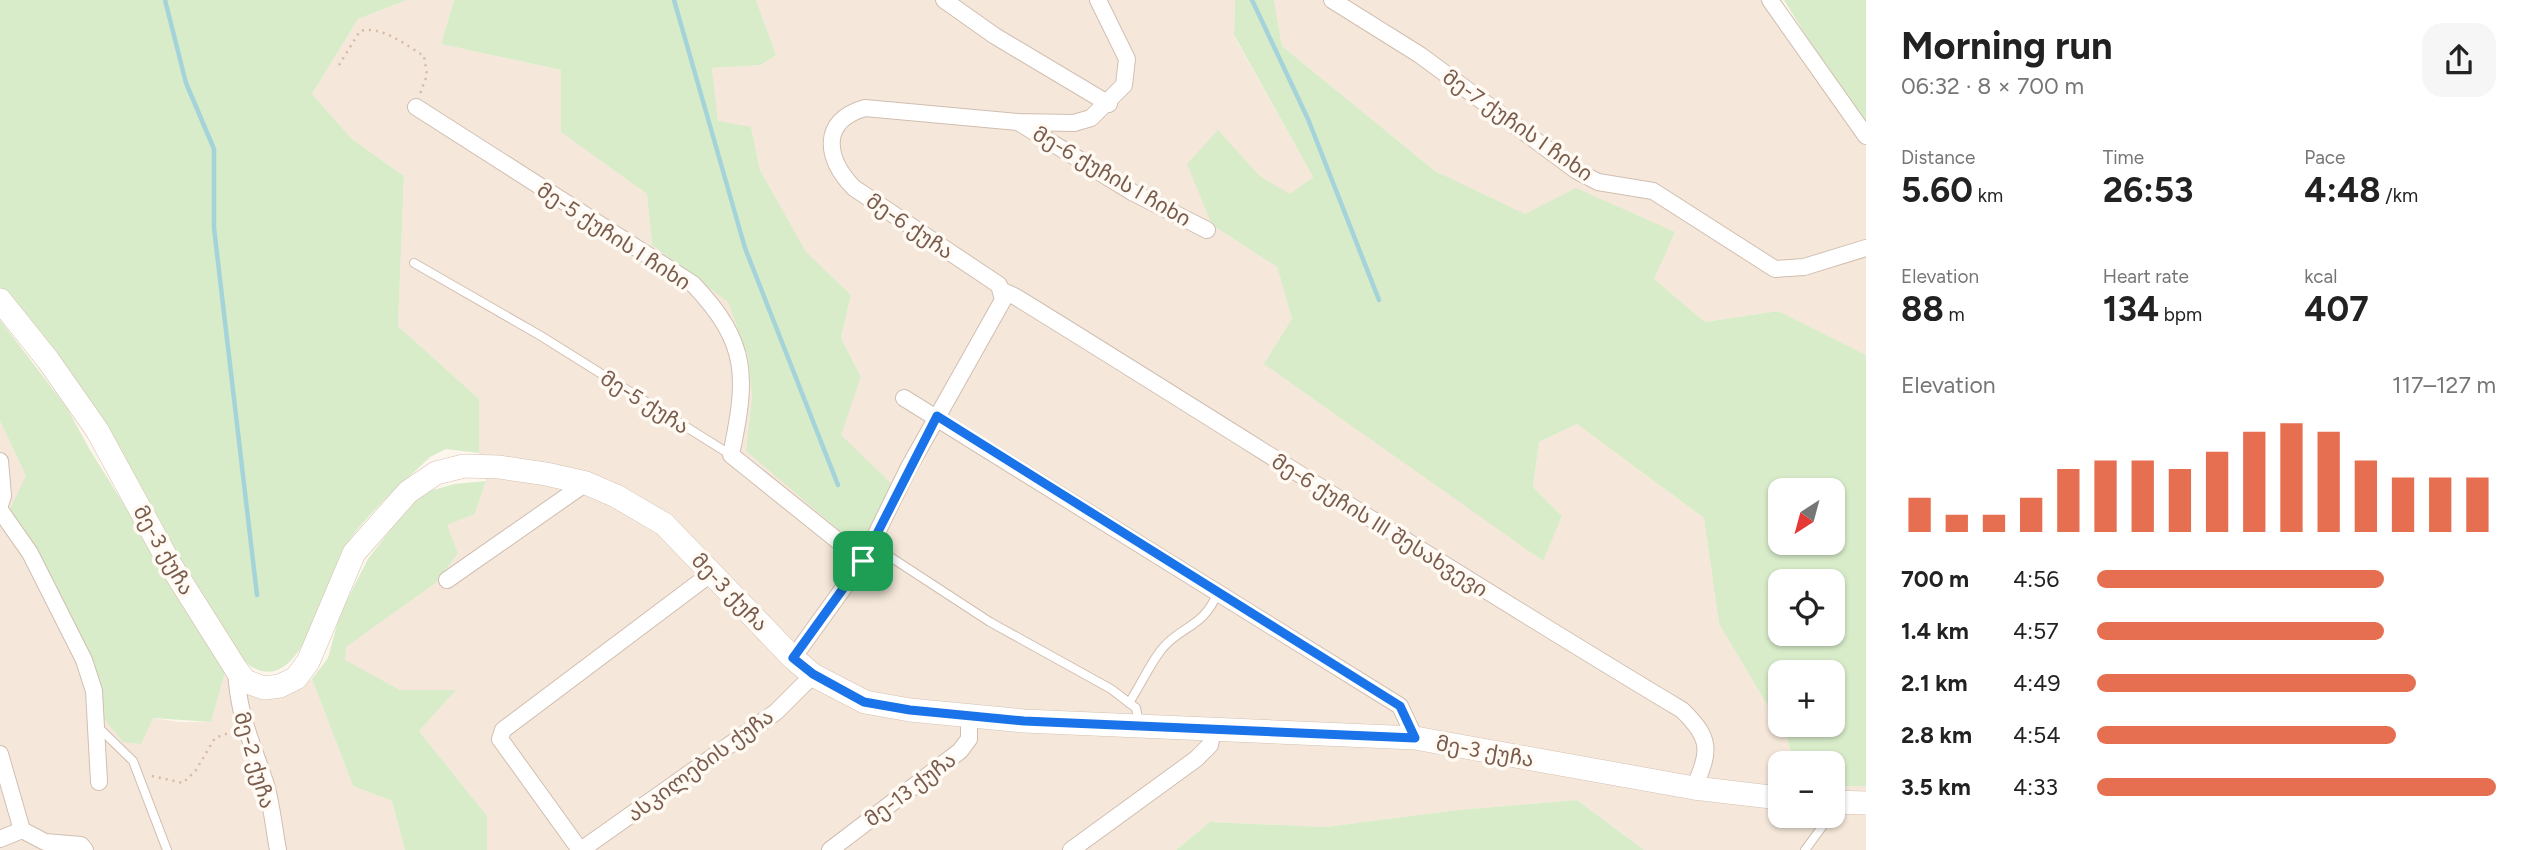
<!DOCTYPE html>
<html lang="en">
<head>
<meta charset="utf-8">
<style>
  body { margin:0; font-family:Figtree,"Noto Sans Georgian",sans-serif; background:#f6f6f6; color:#222; height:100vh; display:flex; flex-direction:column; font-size:26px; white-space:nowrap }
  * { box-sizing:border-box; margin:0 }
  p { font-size:23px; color:#767676 }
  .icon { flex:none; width:38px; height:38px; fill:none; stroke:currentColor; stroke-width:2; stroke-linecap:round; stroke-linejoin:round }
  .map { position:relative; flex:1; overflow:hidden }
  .side { display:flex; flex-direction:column; background:#fff; width:665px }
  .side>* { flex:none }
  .needle { width:46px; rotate:216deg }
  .fabs { position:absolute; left:1768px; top:478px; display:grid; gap:14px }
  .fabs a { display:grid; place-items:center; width:77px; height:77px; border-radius:14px; background:#fff; box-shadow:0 2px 5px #0004; font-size:35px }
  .pin { position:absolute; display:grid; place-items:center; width:60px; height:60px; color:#fff; margin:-30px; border-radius:14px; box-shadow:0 4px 10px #0006 }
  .round { display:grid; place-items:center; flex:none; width:74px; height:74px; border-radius:21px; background:#f6f6f6 }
  .head { display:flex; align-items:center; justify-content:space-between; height:119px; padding:0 35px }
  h1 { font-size:38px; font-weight:700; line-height:52px }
  .stats { display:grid; grid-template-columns:repeat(3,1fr); gap:10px; height:119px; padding:7px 35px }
  .stats div { display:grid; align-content:center }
  .stats b { font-size:35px; font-weight:700 }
  .stats small { font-size:19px; font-weight:400 }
  .stats p { font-size:19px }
  .chart { height:196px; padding:14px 35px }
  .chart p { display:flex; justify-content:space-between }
  .chart svg { width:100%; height:126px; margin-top:7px; stroke:#e76f51; stroke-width:6 }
  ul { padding:0 35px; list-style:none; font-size:23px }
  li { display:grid; grid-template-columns:112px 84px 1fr; align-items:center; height:52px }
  li i { height:18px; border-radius:9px; background:#e76f51 }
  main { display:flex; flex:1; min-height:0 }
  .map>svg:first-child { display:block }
  .residential { fill:#f5e8da }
  .green { fill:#d8ecc9; fill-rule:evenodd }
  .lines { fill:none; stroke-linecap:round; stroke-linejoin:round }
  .stream { stroke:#a5d3da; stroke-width:4.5 }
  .lane-casing { stroke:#d1beb0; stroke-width:10 }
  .street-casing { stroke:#d1beb0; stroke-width:18 }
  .secondary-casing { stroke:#d6c0b0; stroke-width:24 }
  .path { stroke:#d9b8a5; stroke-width:2.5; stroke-dasharray:2 5; stroke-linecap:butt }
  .lane { stroke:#fff; stroke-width:8 }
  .street { stroke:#fff; stroke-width:16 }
  .secondary { stroke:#fff; stroke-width:23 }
  .route-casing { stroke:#fff; stroke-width:14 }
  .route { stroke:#1a73e8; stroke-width:9 }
  .labels { text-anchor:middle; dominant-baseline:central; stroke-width:7; stroke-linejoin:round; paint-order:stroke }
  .street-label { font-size:21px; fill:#7a5c4d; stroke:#fffaf3 }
</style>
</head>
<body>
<main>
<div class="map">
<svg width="1866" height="850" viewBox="0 0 1866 850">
  <rect width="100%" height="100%" fill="#fdf6ec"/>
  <!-- residential -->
  <g class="residential">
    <path d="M407,0H454L441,44L561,70L562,132L647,194L652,245L728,301L748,357L752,396L746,451L840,435L861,377L841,338L851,295L806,253L760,170L751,128L718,122L712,68L761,65L776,55L756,0H1235L1234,36L1313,177L1290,195L1260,176L1218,131L1212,225L1277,267L1292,319L1542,561L1562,516L1533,487L1539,442L1577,424L1704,518L1719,624L1787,738L1794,763H1780V816H1832V786H1866V850H1644L1577,800L1458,810L1325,827L1210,822L1176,850H487V816L419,731L456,690H400L345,661V647L437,582L458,553L446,525L475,514L486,481L479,453V399L398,326L404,176L352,139L312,94L358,19Z"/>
    <path d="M1274,0H1778L1866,139V355L1778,311L1705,322L1654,279L1435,171L1282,46Z"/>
    <path d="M0,421L26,476L27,562L87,682L153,718L179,722H211L226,669L294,690L312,679L353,786L392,801L405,850H0Z"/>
  </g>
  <!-- green -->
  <g class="green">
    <path d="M0,0H407L358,19L312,94L352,139L404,176L398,326L479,399V453L446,449L430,457C403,483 372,509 350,539C328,568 303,712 244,661L0,292Z"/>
    <path d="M454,0H756L776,55L761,65L712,68L718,121L751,127L760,170L806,252L851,295L841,338L861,377L841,435L895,487L860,548L746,451L752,396L748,357L728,302L652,245L647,194L561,132V70L441,44Z"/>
    <path d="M1235,0H1274L1282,46L1435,171L1525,214L1576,188L1675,232L1654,279L1705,322L1778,311L1866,355V786H1832V763H1794L1787,738L1719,624L1704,518L1577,424L1539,442L1533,487L1562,516L1543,561L1264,364L1292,319L1277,267L1212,225L1187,164L1218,130L1260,176L1290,194L1313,177L1234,35ZM1780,490H1832V542H1780ZM1780,581H1832V634H1780ZM1780,672H1832V724H1780Z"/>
    <path d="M1784,0H1866V133Z"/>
    <path d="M0,320L67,408L90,450L226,669L211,722L153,718L141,744L123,742L104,719L97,674L35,548L8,513L26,476L0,421Z"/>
    <path d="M486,481L475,514L447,525L458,553L437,582L346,647L345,660L400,690H456L419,731L487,816V850H405L392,801L353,786L312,679L328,658L340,614L368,559L418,494L455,484Z"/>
    <path d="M1577,800L1644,850H1176L1210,822L1325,827L1458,810Z"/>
  </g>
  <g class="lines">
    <!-- stream -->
    <g class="stream">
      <path d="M165,0L186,83L214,149V228L257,595"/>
      <path d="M674,0L745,248L838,485"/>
      <path d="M1252,0L1308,119L1379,300"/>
    </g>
    <defs>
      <g id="lane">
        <path d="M414,263L541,336L731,455"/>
        <path d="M872,545L990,622L1111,689L1136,708L1139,723"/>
        <path d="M1129,703C1140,686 1149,666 1161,650C1181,625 1203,629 1218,592"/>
        <path d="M97,726L133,761L167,850"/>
        <path d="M1805,850L1830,816"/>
      </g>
      <g id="street">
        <path d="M944,0L995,36L1109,104"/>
        <path d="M1332,0L1420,55L1577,171L1598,182L1653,191L1775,269L1804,267L1866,248"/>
        <path d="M1770,0L1866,136"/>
        <path d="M416,107L693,284C750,344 747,378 731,455L863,561"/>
        <path d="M1018,122L1132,192L1207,230"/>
        <path d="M1003,291L1016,297C1238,434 1458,576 1682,710C1712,739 1710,751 1694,788"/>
        <path d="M904,398L1400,706L1415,738"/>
        <path d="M0,461L3,496L0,505"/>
        <path d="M0,510L30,553L84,660L94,691L99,782"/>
        <path d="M447,580L586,483"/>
        <path d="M793,658L863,561L909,467L1003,300L999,285L854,188C826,159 819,121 865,108L1018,122L1074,123L1091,118L1124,85L1127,59L1098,0"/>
        <path d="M236,669C238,716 252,742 266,785C272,806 274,829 278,850"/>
        <path d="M0,754L22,830L45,842L81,845L85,850"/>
        <path d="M0,839L22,830"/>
        <path d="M580,850L500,739L503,730L713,572"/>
        <path d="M581,850L776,712L813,675"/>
        <path d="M830,850L960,751L969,739V717"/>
        <path d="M1071,850L1196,759L1210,745L1213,729"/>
      </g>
      <g id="secondary">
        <path d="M0,300L48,360L97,430L170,564L236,669L245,681L264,688L280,686L296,678L308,662L354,553L408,492L436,473L464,466L499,467L546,474L586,483L616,496L664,524L793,658L813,675L865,702L910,710L1024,721L1415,738L1694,788L1780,798"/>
        <path d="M1832,802L1866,803"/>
      </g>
    </defs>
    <!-- lane casing -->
    <use href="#lane" class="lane-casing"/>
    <!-- street casing -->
    <use href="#street" class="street-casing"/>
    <!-- secondary casing -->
    <use href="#secondary" class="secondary-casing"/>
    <!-- path -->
    <g class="path">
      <path d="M339,65L360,31C381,25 406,45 424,56L427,75L420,94"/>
      <path d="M152,776L183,783L196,770L215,738L231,732"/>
    </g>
    <!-- lane -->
    <use href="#lane" class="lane"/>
    <!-- street -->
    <use href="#street" class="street"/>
    <!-- secondary -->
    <use href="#secondary" class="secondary"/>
  </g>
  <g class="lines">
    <defs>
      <path id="route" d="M937,416L1400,706L1415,738L1024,721L910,710L864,702L813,674L793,658L863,561Z"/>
    </defs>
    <!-- route casing -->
    <use href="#route" class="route-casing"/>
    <!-- route -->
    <use href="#route" class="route"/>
  </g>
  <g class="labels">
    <!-- street labels -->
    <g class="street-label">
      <text transform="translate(1518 125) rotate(35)">მე-7 ქუჩის I ჩიხი</text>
      <text transform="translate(1112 176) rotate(30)">მე-6 ქუჩის I ჩიხი</text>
      <text transform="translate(910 226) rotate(34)">მე-6 ქუჩა</text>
      <text transform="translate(614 236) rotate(33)">მე-5 ქუჩის I ჩიხი</text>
      <text transform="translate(645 402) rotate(32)">მე-5 ქუჩა</text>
      <text transform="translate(1380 525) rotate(32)">მე-6 ქუჩის III შესახვევი</text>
      <text transform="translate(164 550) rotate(60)">მე-3 ქუჩა</text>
      <text transform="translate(730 592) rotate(46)">მე-3 ქუჩა</text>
      <text transform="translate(1485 751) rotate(10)">მე-3 ქუჩა</text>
      <text transform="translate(255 760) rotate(74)">მე-2 ქუჩა</text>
      <text transform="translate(700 765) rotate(-36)">ასკილების ქუჩა</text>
      <text transform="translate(910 789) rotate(-37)">მე-13 ქუჩა</text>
    </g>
  </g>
</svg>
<div class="fabs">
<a><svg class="needle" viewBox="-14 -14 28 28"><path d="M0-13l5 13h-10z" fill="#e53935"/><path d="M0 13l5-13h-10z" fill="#767676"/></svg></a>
<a><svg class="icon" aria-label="locate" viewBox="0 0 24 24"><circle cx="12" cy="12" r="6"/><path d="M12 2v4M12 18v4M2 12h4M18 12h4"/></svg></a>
<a>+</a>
<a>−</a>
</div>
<div class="pin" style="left:863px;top:561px;background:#1e9e55"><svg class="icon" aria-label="arrive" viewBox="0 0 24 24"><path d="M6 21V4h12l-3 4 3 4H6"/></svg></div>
</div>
<section class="side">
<div class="head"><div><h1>Morning run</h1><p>06:32 · 8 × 700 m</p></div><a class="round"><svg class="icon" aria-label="share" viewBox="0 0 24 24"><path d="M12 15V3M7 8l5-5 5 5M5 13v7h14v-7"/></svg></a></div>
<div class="stats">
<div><p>Distance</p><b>5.60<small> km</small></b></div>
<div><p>Time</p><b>26:53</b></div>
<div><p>Pace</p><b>4:48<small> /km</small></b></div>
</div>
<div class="stats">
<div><p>Elevation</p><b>88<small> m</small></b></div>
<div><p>Heart rate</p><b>134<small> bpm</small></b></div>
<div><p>kcal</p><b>407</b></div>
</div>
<div class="chart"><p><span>Elevation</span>117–127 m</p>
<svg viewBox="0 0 160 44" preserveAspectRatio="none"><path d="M5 44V32M15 44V38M25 44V38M35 44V32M45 44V22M55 44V19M65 44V19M75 44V22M85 44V16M95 44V9M105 44V6M115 44V9M125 44V19M135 44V25M145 44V25M155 44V25"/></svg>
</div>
<ul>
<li><b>700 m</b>4:56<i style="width:72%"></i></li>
<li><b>1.4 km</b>4:57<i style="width:72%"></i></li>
<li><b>2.1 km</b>4:49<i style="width:80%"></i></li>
<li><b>2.8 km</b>4:54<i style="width:75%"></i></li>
<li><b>3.5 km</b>4:33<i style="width:100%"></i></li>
</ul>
</section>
</main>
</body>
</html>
